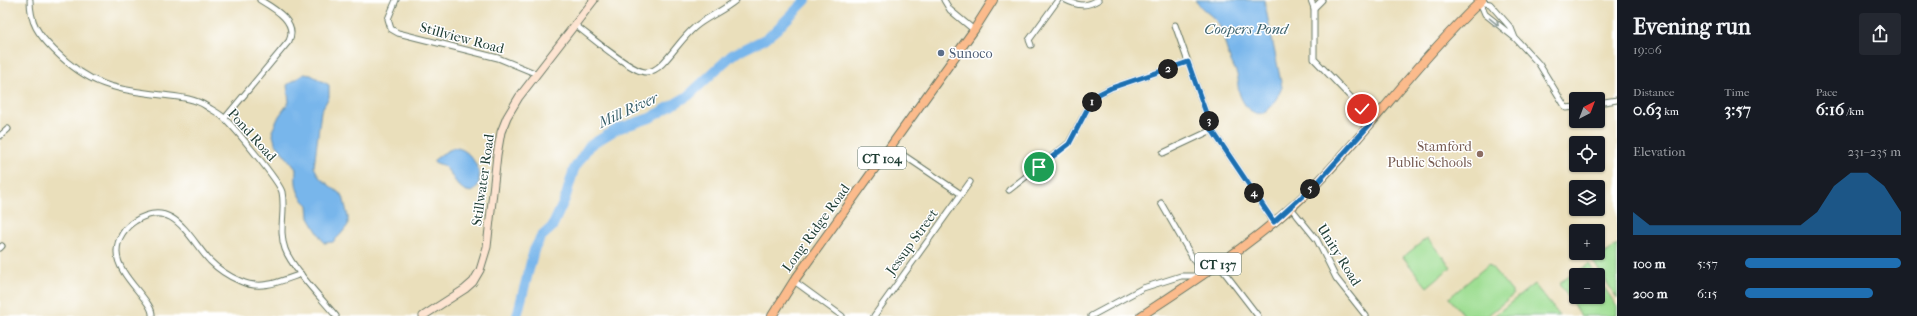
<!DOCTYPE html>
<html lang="en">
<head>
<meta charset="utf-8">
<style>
  body { margin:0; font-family:"IM FELL French Canon",serif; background:#242831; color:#f1f3f6; height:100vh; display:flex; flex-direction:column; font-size:15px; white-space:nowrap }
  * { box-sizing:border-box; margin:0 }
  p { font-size:13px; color:#9ea1a6 }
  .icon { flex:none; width:22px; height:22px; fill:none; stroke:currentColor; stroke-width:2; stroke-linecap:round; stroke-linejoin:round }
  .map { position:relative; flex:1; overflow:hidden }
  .sheet { display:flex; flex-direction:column; background:#171b24; width:300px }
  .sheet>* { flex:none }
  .needle { width:26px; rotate:42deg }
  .controls { position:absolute; left:1569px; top:92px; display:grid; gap:8px }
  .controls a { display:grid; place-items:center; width:36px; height:36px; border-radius:4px; background:#171b24; box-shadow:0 1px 3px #0004; font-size:20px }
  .pin { position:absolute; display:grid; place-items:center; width:34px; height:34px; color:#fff; margin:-17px; border:2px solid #fff; border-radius:50%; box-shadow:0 1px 4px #0007 }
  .km { position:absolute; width:20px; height:20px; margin:-10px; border-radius:50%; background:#222; color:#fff; font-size:11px; line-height:20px; text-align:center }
  .round { display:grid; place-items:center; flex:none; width:42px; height:42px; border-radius:4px; background:#242831 }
  .headline { display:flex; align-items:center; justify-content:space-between; height:68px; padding:0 16px }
  h1 { font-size:22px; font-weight:700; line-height:30px }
  .figures { display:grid; grid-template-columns:repeat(3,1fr); gap:6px; height:68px; padding:4px 16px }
  .figures div { display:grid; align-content:center }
  .figures b { font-size:17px; font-weight:700 }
  .figures small { font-size:11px; font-weight:400 }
  .figures p { font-size:11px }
  .chart { height:112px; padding:8px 16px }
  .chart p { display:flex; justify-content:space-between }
  .chart svg { width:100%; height:72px; margin-top:4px; fill:#1f6fb2; opacity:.7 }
  ul { padding:0 16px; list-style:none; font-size:13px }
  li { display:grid; grid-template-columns:64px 48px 1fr; align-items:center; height:30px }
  li i { height:10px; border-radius:5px; background:#1f6fb2 }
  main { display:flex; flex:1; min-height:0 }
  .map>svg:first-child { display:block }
  .green { fill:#9fde93; stroke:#5f8e64 }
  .water { fill:#78b6eb; stroke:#4c7a90 }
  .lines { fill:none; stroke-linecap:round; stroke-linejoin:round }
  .river { stroke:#78b6eb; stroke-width:10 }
  .minor-casing { stroke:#667663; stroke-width:7 }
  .secondary-casing { stroke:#667663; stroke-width:9 }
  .primary-casing { stroke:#667663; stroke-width:10 }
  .minor { stroke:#fff; stroke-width:5 }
  .secondary { stroke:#fde4d1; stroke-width:7 }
  .primary { stroke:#fbbb8c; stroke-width:8 }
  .oneway { stroke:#8f9e9a }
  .route-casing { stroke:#fff; stroke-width:8 }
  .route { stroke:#1f6fb2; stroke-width:5 }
  .service-dot { fill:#5c6f8a; stroke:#fff; stroke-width:1.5 }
  .education-dot { fill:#8d6e63; stroke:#fff; stroke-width:1.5 }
  .labels { text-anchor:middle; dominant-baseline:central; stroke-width:3; stroke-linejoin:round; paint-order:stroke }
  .shield { fill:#fff; stroke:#627771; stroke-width:1 }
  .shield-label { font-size:13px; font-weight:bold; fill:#1f3d34 }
  .street-label { font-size:14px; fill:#1f3d34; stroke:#fff }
  .service-label { font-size:14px; fill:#4e5e75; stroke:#fff; text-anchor:start }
  .education-label { font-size:14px; fill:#785e54; stroke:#fff; text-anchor:end }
  .water-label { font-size:15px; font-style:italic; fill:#3a616b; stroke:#fff }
</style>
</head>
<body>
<main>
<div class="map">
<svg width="1617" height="316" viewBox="0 0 1617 316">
  <rect width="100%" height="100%" fill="#fff"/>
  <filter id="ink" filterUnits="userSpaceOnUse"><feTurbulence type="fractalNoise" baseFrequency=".025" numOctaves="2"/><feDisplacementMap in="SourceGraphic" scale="8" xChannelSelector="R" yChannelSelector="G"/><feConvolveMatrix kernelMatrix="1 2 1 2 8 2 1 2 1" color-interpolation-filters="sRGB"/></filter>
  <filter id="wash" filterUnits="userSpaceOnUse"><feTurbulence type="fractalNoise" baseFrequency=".012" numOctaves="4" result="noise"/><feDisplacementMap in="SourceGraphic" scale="16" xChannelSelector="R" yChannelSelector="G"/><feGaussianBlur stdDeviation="0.9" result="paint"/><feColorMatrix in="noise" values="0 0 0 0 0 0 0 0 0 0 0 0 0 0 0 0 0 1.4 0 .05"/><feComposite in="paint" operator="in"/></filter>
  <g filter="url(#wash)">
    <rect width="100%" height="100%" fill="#eadfbb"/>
    <!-- green -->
    <g class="green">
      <path d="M1427,238L1451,267L1427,287L1403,257Z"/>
      <path d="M1617,245V298L1593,261Z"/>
      <path d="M1489,264L1514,294L1487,316H1465L1449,298Z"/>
      <path d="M1589,264L1596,275H1576V297H1598V278L1617,307V314L1613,316H1581L1559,283Z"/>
      <path d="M1534,284L1560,316H1494Z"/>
    </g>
    <!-- water -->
    <g class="water">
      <path d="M1195,0H1264L1282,87C1280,93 1270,112 1263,113C1249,117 1238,97 1238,85C1237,82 1239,82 1238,79C1237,71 1231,63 1229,56C1225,46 1224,36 1220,27C1214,15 1202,11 1195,0Z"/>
      <path d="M304,74L311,75L329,85V97L321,111L314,167L320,178L343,196L348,217V225L341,234L333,242L324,243L309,218L308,205C296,195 295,184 296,169L275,143L272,131L279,116L289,102L287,85Z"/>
      <path d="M453,148C471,145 490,181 472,192C457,191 454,176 445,167C442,164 437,164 433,161L442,154Z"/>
    </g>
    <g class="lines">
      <!-- river -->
      <path class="river" d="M517,316L534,250L541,237L552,227L565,199L574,169L589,146L617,129L650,118L688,96L732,55L765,39L776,30L806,0"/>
    </g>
  </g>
  <g filter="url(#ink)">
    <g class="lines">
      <defs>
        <g id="minor">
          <path d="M30,0C30,23 38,34 54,50C90,86 114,89 162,95C177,97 194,98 206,106C212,110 219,113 224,118C233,126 279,181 282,192C286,211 278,230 285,249C292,268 322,299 336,316"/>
          <path d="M396,0L388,19L391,29L398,33L498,58L537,74"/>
          <path d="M944,0L950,10L974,30"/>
          <path d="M1066,0C1078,6 1086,7 1098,0"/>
          <path d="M1311,0L1314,8V59L1362,109L1371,123"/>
          <path d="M1314,8L1322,0"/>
          <path d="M575,25C589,35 632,73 646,72C652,72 658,68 662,64C674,52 682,38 695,27C707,17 723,11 736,0"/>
          <path d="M1175,25L1212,130L1274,222"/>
          <path d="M1515,38L1485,14L1480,2L1490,4L1511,28L1515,38L1539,64L1566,108L1576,107"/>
          <path d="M1031,45L1029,40L1058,0"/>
          <path d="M1598,103L1617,100"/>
          <path d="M225,118L289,41C298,22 275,9 260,0"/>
          <path d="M0,136L8,129"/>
          <path d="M890,146L961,194"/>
          <path d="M1163,153L1212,130"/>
          <path d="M1009,190L1069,143L1090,104L1099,94L1111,88L1188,62"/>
          <path d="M1291,208L1317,240L1336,278L1366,316"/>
          <path d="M0,248L2,246"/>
          <path d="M1218,264L1258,316"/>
          <path d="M794,281L842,316"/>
          <path d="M152,316C154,301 116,276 117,251C117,239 125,227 135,221C173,197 188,237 210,261C219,270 228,276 240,281C261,291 281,281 301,274"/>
          <path d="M874,316L970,182"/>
          <path d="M1091,316L1143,288L1181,276H1203L1161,203"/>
        </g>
        <path id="secondary" d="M423,316L465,289L473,282L480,270L487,247L497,155L501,132L507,117L519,97L594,0"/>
        <g id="primary">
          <path d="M772,316L794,281L974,30L993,0"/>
          <path d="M1141,316C1203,275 1265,236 1317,183C1374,124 1422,57 1482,0"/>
        </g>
      </defs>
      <!-- minor casing -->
      <use href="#minor" class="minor-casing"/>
      <!-- secondary casing -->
      <use href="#secondary" class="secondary-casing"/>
      <!-- primary casing -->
      <use href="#primary" class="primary-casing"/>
      <!-- minor -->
      <use href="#minor" class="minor"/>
      <!-- secondary -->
      <use href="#secondary" class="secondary"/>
      <!-- primary -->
      <use href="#primary" class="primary"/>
    </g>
    <!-- one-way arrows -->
    <defs><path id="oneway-shaft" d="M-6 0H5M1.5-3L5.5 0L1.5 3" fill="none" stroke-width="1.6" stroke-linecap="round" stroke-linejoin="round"/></defs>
    <use class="oneway" href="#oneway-shaft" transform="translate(1494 22) rotate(40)"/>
  </g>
  <g class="lines" filter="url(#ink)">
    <defs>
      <path id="route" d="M1039,167L1069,144L1090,104L1099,94L1111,88L1188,62L1212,130L1274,222L1318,182L1371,123L1362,109"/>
    </defs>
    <!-- route casing -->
    <use href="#route" class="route-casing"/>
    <!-- route -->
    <use href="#route" class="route"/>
  </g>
  <!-- markers -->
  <circle class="service-dot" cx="941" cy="53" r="4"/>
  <circle class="education-dot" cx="1480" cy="154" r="4"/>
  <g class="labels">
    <!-- shield labels -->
    <g class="shield">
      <rect x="858" y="147" width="48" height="22" rx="3"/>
      <rect x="1195" y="253" width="46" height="22" rx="3"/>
    </g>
    <g class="shield-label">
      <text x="882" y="158">CT 104</text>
      <text x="1218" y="264">CT 137</text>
    </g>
    <!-- street labels -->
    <g class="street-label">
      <text transform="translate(462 38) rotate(15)">Stillview Road</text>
      <text transform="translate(252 135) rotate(48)">Pond Road</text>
      <text transform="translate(483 180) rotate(-82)">Stillwater Road</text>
      <text transform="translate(816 228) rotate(-54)">Long Ridge Road</text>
      <text transform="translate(912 242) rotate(-54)">Jessup Street</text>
      <text transform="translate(1339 255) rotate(58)">Unity Road</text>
    </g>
    <!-- service labels -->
    <g class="service-label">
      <text x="949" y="53">Sunoco</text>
    </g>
    <!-- education labels -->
    <g class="education-label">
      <text x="1472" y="146">Stamford<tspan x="1472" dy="16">Public Schools</tspan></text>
    </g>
    <!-- water labels -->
    <g class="water-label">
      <text x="1246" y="29">Coopers Pond</text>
      <text transform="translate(628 110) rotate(-25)">Mill River</text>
    </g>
  </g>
</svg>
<div class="controls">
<a><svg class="needle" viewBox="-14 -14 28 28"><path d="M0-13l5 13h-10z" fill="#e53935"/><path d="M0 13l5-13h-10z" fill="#9ea1a6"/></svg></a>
<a><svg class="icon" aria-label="locate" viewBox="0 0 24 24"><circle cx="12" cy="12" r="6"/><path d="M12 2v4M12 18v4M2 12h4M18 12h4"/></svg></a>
<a><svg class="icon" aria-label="layers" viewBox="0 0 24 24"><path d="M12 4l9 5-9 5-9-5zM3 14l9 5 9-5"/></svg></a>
<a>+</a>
<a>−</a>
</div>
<div class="pin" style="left:1039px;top:167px;background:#1e9e55"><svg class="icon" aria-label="arrive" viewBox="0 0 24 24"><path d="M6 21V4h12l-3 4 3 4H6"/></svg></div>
<div class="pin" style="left:1362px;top:109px;background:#d93025"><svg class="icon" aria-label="check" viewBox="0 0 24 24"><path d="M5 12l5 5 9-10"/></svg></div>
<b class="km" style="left:1092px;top:102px">1</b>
<b class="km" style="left:1168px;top:69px">2</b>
<b class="km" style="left:1209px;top:121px">3</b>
<b class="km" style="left:1254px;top:193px">4</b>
<b class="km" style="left:1310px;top:189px">5</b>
</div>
<section class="sheet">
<div class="headline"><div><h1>Evening run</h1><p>19:06</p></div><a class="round"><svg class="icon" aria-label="share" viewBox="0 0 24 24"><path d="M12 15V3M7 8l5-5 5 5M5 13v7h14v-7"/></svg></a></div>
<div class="figures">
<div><p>Distance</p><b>0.63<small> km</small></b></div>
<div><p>Time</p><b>3:57</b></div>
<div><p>Pace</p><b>6:16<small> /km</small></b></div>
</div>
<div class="chart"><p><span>Elevation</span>231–235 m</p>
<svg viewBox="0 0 160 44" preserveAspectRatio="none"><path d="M0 44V30L10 38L20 38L30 38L40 38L50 38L60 38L70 38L80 38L90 38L100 38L110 30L120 14L130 6L140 6L150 14L160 30V44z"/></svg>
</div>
<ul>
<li><b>100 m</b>5:57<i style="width:100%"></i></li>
<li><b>200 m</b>6:15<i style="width:82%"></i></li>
</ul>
</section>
</main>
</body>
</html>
